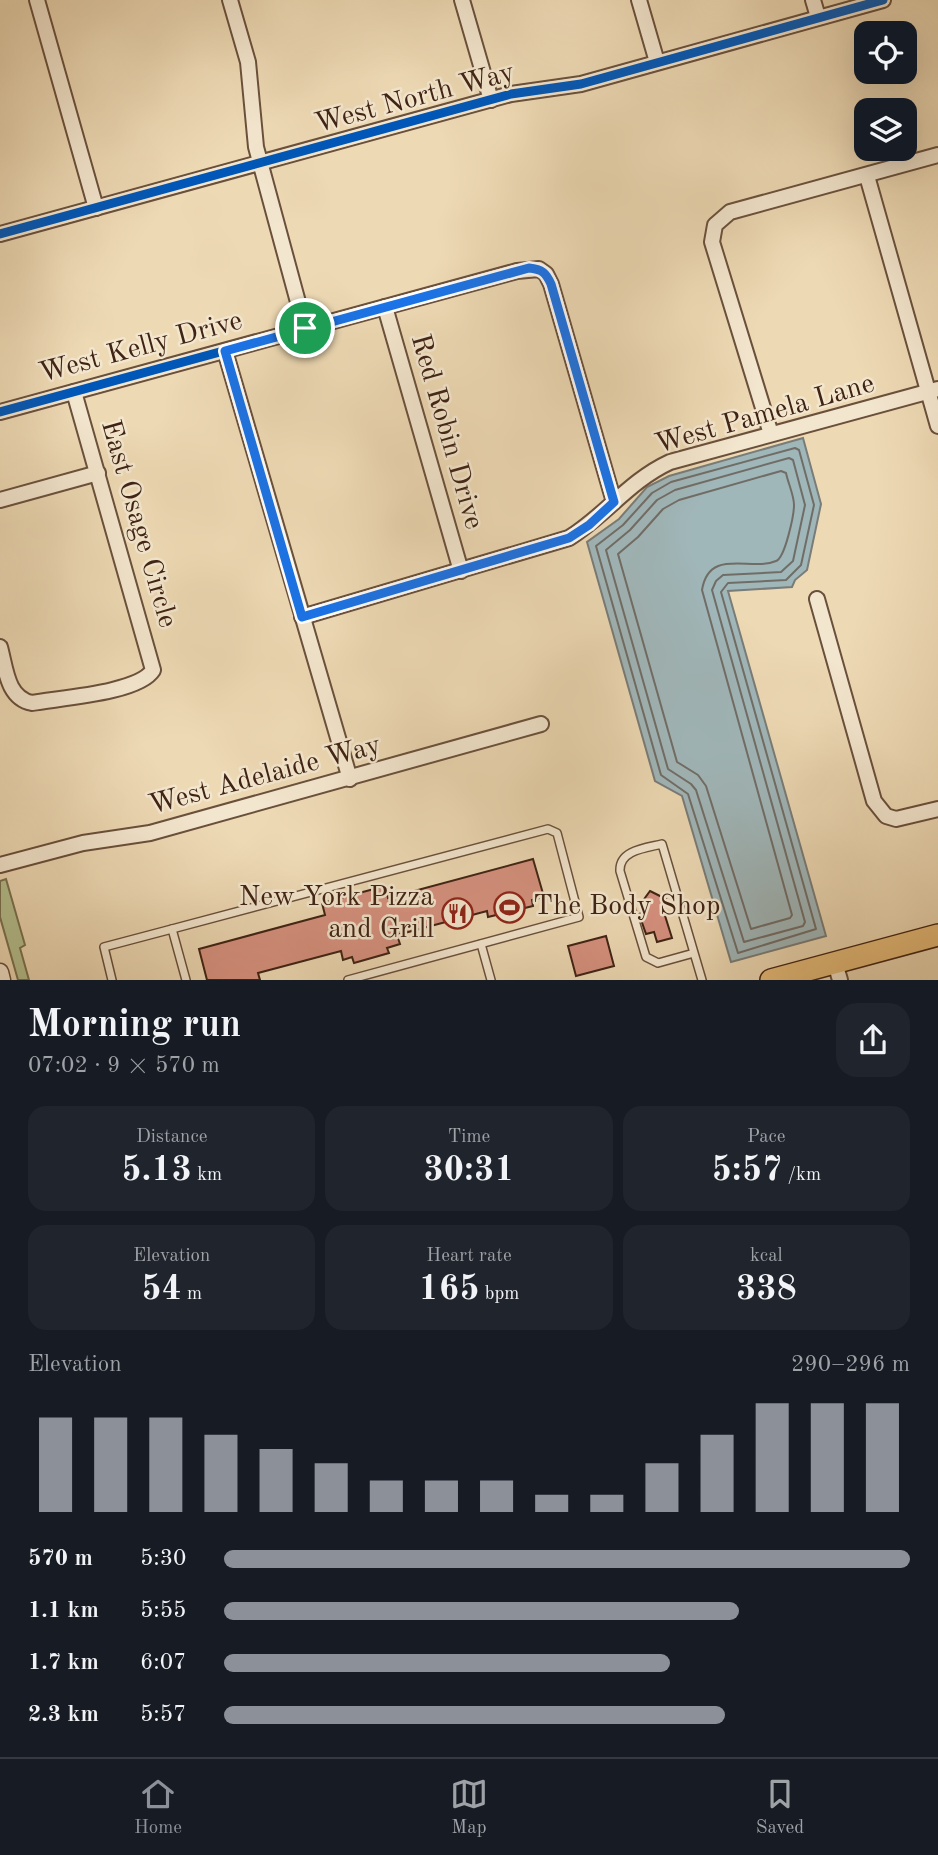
<!DOCTYPE html>
<html lang="en">
<head>
<meta charset="utf-8">
<style>
  body { margin:0; font-family:"Old Standard TT",serif; background:#20242c; color:#f1f3f6; height:100vh; display:flex; flex-direction:column; font-size:26px; white-space:nowrap }
  * { box-sizing:border-box; margin:0 }
  p { font-size:23px; color:#9ea1a6 }
  .icon { flex:none; width:38px; height:38px; fill:none; stroke:currentColor; stroke-width:2; stroke-linecap:round; stroke-linejoin:round }
  .map { position:relative; height:980px; overflow:hidden }
  .panel { display:flex; flex-direction:column; background:#171b24; flex:1 }
  .panel>* { flex:none }
  .tools { position:absolute; left:854px; top:21px; display:grid; gap:14px }
  .tools a { display:grid; place-items:center; width:63px; height:63px; border-radius:14px; background:#171b24; box-shadow:0 7px 28px #0002; font-size:35px }
  .pin { position:absolute; display:grid; place-items:center; width:60px; height:60px; color:#fff; margin:-30px; border:4px solid #fff; border-radius:50%; box-shadow:0 2px 7px #0007 }
  .round { display:grid; place-items:center; flex:none; width:74px; height:74px; border-radius:21px; background:#20242c }
  .head { display:flex; align-items:center; justify-content:space-between; height:119px; padding:0 28px }
  h1 { font-size:38px; font-weight:600; line-height:52px }
  .figures { display:grid; grid-template-columns:repeat(3,1fr); gap:10px; height:119px; padding:7px 28px }
  .figures div { display:grid; align-content:center; border-radius:18px; background:#20242c; text-align:center }
  .figures b { font-size:35px; font-weight:600 }
  .figures small { font-size:19px; font-weight:400 }
  .figures p { font-size:19px }
  .chart { height:196px; padding:14px 28px }
  .chart p { display:flex; justify-content:space-between }
  .chart svg { width:100%; height:126px; margin-top:7px; stroke:#8c9099; stroke-width:6 }
  ul { padding:0 28px; list-style:none; font-size:23px }
  li { display:grid; grid-template-columns:112px 84px 1fr; align-items:center; height:52px }
  li i { height:18px; border-radius:9px; background:#8c9099 }
  .tabs { display:flex; justify-content:space-around; align-items:center; height:98px; border-top:2px solid #363941; background:#171b24; font-size:19px; color:#9ea1a6 }
  .tabs a { display:grid; justify-items:center; gap:4px }
  .tabs .active { color:#8c9099 }
  .map>svg:first-child { display:block }
  .green { fill:#b5c08f; stroke:#7a7252; stroke-width:2 }
  .water { fill:#a0b7ba; stroke:#797c78; stroke-width:2 }
  .lines { fill:none; stroke-linecap:round; stroke-linejoin:round }
  .shore { stroke:#706d67; stroke-width:2 }
  .building { fill:#d6917f; stroke:#3f2314; stroke-width:2 }
  .service-casing { stroke:#6a503c; stroke-width:10 }
  .minor-casing { stroke:#6a503c; stroke-width:18 }
  .tertiary-casing { stroke:#6a503c; stroke-width:19 }
  .primary-casing { stroke:#3f2314; stroke-width:24 }
  .service { stroke:#f3e6ce; stroke-width:7 }
  .minor { stroke:#f3e6ce; stroke-width:14 }
  .tertiary { stroke:#f3e6ce; stroke-width:16 }
  .primary { stroke:#e6bc7a; stroke-width:21 }
  .cycleway-casing { stroke:#f3e6ce; stroke-width:13 }
  .cycleway { stroke:#0057b8; stroke-width:9 }
  .route-casing { stroke:#fff; stroke-width:14 }
  .route { stroke:#1a73e8; stroke-width:9 }
  .labels { text-anchor:middle; dominant-baseline:central; stroke-width:5; stroke-linejoin:round; paint-order:stroke }
  .street-label { font-size:28px; fill:#3f2314; stroke:#f3e6ce }
  .poi-label { font-size:28px; fill:#3f2314; stroke:#f3e6ce; text-anchor:end }
</style>
</head>
<body>
<div class="map">
<svg width="938" height="980" viewBox="0 0 938 980">
  <rect width="100%" height="100%" fill="#edd9b4"/>
  <filter id="stains"><feTurbulence type="fractalNoise" baseFrequency=".00286" numOctaves="4"/><feColorMatrix values="0 0 0 0 .2 0 0 0 0 .09 0 0 0 0 .02 0 0 0 .5 -.17"/></filter>
  <radialGradient id="worn" r=".72"><stop offset=".6" stop-color="#630" stop-opacity="0"/><stop offset="1" stop-color="#630" stop-opacity=".3"/></radialGradient>
  <!-- green -->
  <path class="green" d="M6,879L25,945L20,948L29,980H18L0,917V881Z"/>
  <!-- water -->
  <path class="water" d="M803,438L821,504L807,570L795,580L792,587L728,591L826,936L731,962L682,796L655,781L587,542L619,519L647,487L669,476Z"/>
  <g class="lines">
    <!-- shore -->
    <g class="shore">
      <path d="M795,448L799,450L814,505L801,565L786,580L728,583L721,592L816,929L738,953L688,794L661,775L596,546L623,525L652,493L671,482Z"/>
      <path d="M789,458L793,460L805,505L793,561L781,572L723,575L716,581L712,590L805,922L803,926L744,942L696,790L691,784L668,769L606,550L630,530L657,500L675,490Z"/>
      <path d="M781,471L786,473C788,483 794,495 794,505C794,515 785,558 776,561C751,572 709,547 702,590L792,915L790,918L751,929L706,786L698,775L677,762L618,554L638,537L663,509L679,500Z"/>
    </g>
  </g>
  <!-- building -->
  <g class="building">
    <path d="M533,859L544,897L532,900L533,906L488,917L487,911L397,935L400,944L387,948L389,953L354,963L352,957L343,960L341,951L258,973L260,980H207L199,949L325,915L322,903L385,886L388,898Z"/>
    <path d="M650,891L666,899L662,906L672,938L657,942L654,932L646,934L639,914L644,912L642,902Z"/>
    <path d="M606,936L614,966L576,976L568,946Z"/>
  </g>
  <g class="lines">
    <defs>
      <g id="service">
        <path d="M481,944L491,980"/>
        <path d="M694,953L658,963L646,957L620,871C619,850 646,848 662,844L702,980"/>
        <path d="M112,980L104,947L172,929"/>
        <path d="M186,980L172,929L548,829L557,833L579,917L348,980"/>
      </g>
      <g id="minor">
        <path d="M37,0L96,208"/>
        <path d="M230,0L248,62L256,147L305,328"/>
        <path d="M462,0L491,100"/>
        <path d="M639,0L657,62"/>
        <path d="M813,0L818,17"/>
        <path d="M867,176L938,426"/>
        <path d="M0,234L511,94L581,84L883,0"/>
        <path d="M385,307L461,571"/>
        <path d="M225,351L350,779"/>
        <path d="M0,412L517,271L539,269L546,274L551,284L614,502"/>
        <path d="M771,434L712,242L715,225L730,212L938,155"/>
        <path d="M0,500L98,473"/>
        <path d="M817,599L874,801L886,816L896,819L938,809"/>
        <path d="M302,617L569,538C606,515 629,481 670,462L938,389"/>
        <path d="M0,647C6,669 7,698 32,703C59,698 139,693 153,670L74,392"/>
        <path d="M0,865L83,843L150,833L541,724"/>
        <path d="M835,963L840,980"/>
      </g>
      <path id="tertiary" d="M0,972L2,980"/>
      <path id="primary" d="M771,980L938,935"/>
    </defs>
    <!-- service casing -->
    <use href="#service" class="service-casing"/>
    <!-- minor casing -->
    <use href="#minor" class="minor-casing"/>
    <!-- tertiary casing -->
    <use href="#tertiary" class="tertiary-casing"/>
    <!-- primary casing -->
    <use href="#primary" class="primary-casing"/>
    <!-- service -->
    <use href="#service" class="service"/>
    <!-- minor -->
    <use href="#minor" class="minor"/>
    <!-- tertiary -->
    <use href="#tertiary" class="tertiary"/>
    <!-- primary -->
    <use href="#primary" class="primary"/>
    <defs>
      <g id="cycleway">
        <path d="M0,234L511,94L581,84L883,0"/>
        <path d="M0,412L517,271L539,269L546,274L551,284L614,502"/>
      </g>
    </defs>
    <!-- cycleway casing -->
    <use href="#cycleway" class="cycleway-casing"/>
    <!-- cycleway -->
    <use href="#cycleway" class="cycleway"/>
  </g>
  <g class="lines">
    <defs>
      <path id="route" d="M529,268C542,269 546,273 551,284L614,502L589,525L569,538L302,617L225,351Z"/>
    </defs>
    <!-- route casing -->
    <use href="#route" class="route-casing"/>
    <!-- route -->
    <use href="#route" class="route"/>
  </g>
  <!-- icons -->
  <defs>
    <symbol id="stadium-ring" viewBox="-11 -11 22 22"><circle r="9.5" fill="#f3e6ce" stroke="#8f2418" stroke-width="1.5"/><path d="M0-5a6.5 5 0 1 0 0 10a6.5 5 0 1 0 0-10ZM-3.5-1.8h7v3.6h-7Z" fill="#8f2418"/></symbol>
    <symbol id="restaurant-ring" viewBox="-11 -11 22 22"><circle r="9.5" fill="#f3e6ce" stroke="#8f2418" stroke-width="1.5"/><path d="M-5-6h1v4h1v-4h1v4h1v-4h1v5L-1.5 .5V6h-2V.5L-5-1ZM5-6V6H3V1.5H1.5Q1.5-4 5-6Z" fill="#8f2418"/></symbol>
  </defs>
  <g fill-rule="evenodd">
    <use href="#stadium-ring" x="492" y="890" width="35" height="35"/>
    <use href="#restaurant-ring" x="440" y="896" width="35" height="35"/>
  </g>
  <g class="labels">
    <!-- street labels -->
    <g class="street-label">
      <text transform="translate(415 99) rotate(-15)">West North Way</text>
      <text transform="translate(141 348) rotate(-15)">West Kelly Drive</text>
      <text transform="translate(765 415) rotate(-16)">West Pamela Lane</text>
      <text transform="translate(446 432) rotate(74)">Red Robin Drive</text>
      <text transform="translate(138 524) rotate(74)">East Osage Circle</text>
      <text transform="translate(265 776) rotate(-15)">West Adelaide Way</text>
    </g>
    <!-- poi labels -->
    <g class="poi-label">
      <text x="434" y="898">New York Pizza<tspan x="434" dy="32">and Grill</tspan></text>
      <text x="533" y="907" text-anchor="start">The Body Shop</text>
    </g>
  </g>
  <rect width="100%" height="100%" filter="url(#stains)"/>
  <rect width="100%" height="100%" fill="url(#worn)"/>
</svg>
<div class="tools">
<a><svg class="icon" aria-label="locate" viewBox="0 0 24 24"><circle cx="12" cy="12" r="6"/><path d="M12 2v4M12 18v4M2 12h4M18 12h4"/></svg></a>
<a><svg class="icon" aria-label="layers" viewBox="0 0 24 24"><path d="M12 4l9 5-9 5-9-5zM3 14l9 5 9-5"/></svg></a>
</div>
<div class="pin" style="left:305px;top:328px;background:#1e9e55"><svg class="icon" aria-label="arrive" viewBox="0 0 24 24"><path d="M6 21V4h12l-3 4 3 4H6"/></svg></div>
</div>
<section class="panel">
<div class="head"><div><h1>Morning run</h1><p>07:02 · 9 × 570 m</p></div><a class="round"><svg class="icon" aria-label="share" viewBox="0 0 24 24"><path d="M12 15V3M7 8l5-5 5 5M5 13v7h14v-7"/></svg></a></div>
<div class="figures">
<div><p>Distance</p><b>5.13<small> km</small></b></div>
<div><p>Time</p><b>30:31</b></div>
<div><p>Pace</p><b>5:57<small> /km</small></b></div>
</div>
<div class="figures">
<div><p>Elevation</p><b>54<small> m</small></b></div>
<div><p>Heart rate</p><b>165<small> bpm</small></b></div>
<div><p>kcal</p><b>338</b></div>
</div>
<div class="chart"><p><span>Elevation</span>290–296 m</p>
<svg viewBox="0 0 160 44" preserveAspectRatio="none"><path d="M5 44V11M15 44V11M25 44V11M35 44V17M45 44V22M55 44V27M65 44V33M75 44V33M85 44V33M95 44V38M105 44V38M115 44V27M125 44V17M135 44V6M145 44V6M155 44V6"/></svg>
</div>
<ul>
<li><b>570 m</b>5:30<i style="width:100%"></i></li>
<li><b>1.1 km</b>5:55<i style="width:75%"></i></li>
<li><b>1.7 km</b>6:07<i style="width:65%"></i></li>
<li><b>2.3 km</b>5:57<i style="width:73%"></i></li>
</ul>
</section>
<nav class="tabs">
<a class="active"><svg class="icon" aria-label="home" viewBox="0 0 24 24"><path d="M3 11l9-7 9 7M6 9v11h12V9"/></svg>Home</a>
<a><svg class="icon" aria-label="map" viewBox="0 0 24 24"><path d="M3 6l6-2 6 2 6-2v14l-6 2-6-2-6 2zM9 4v14M15 6v14"/></svg>Map</a>
<a><svg class="icon" aria-label="saved" viewBox="0 0 24 24"><path d="M7 4h10v16l-5-4-5 4z"/></svg>Saved</a>
</nav>
</body>
</html>
